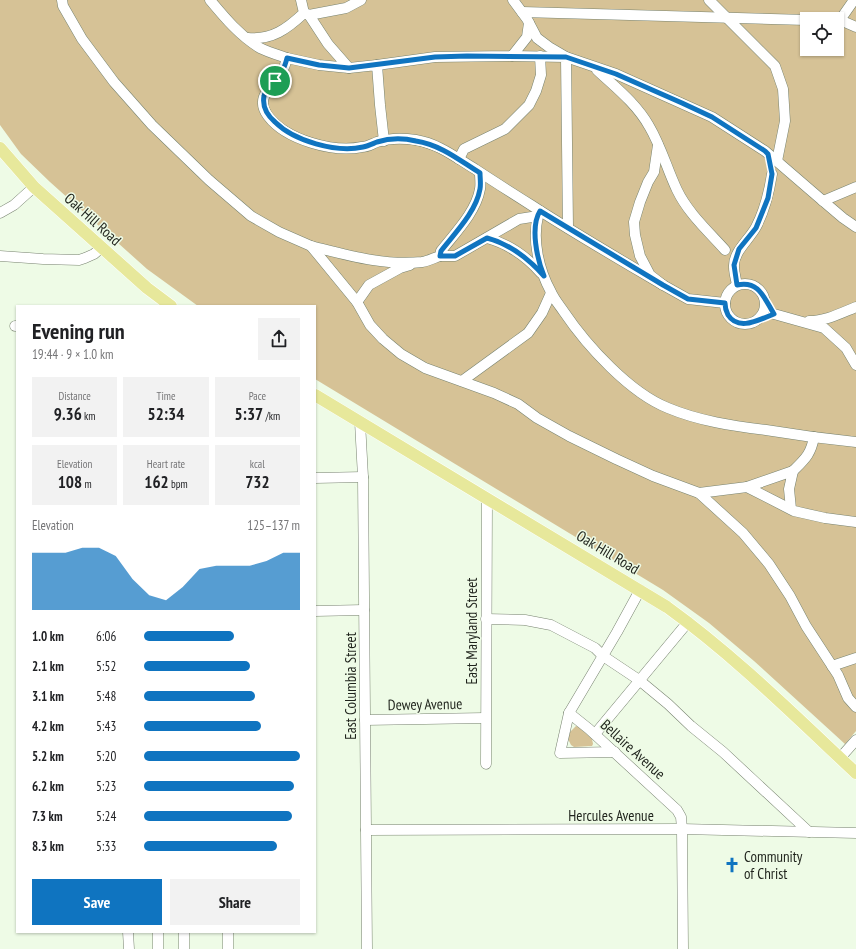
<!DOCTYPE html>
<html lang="en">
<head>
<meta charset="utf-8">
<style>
  body { margin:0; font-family:"PT Sans Narrow",sans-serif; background:#f2f2f2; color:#202124; height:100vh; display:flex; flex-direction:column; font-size:15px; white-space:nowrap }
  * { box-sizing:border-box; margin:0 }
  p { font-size:13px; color:#757577 }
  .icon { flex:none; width:22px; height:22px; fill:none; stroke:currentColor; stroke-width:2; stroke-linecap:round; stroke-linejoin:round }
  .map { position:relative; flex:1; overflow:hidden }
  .sheet { position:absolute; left:16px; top:305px; width:300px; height:628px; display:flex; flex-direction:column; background:#fff; border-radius:0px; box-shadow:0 1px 3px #0004 }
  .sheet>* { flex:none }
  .tools { position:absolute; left:800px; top:12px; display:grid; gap:8px }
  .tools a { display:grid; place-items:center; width:44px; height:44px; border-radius:0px; background:#fff; box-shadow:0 1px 3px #0004; font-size:20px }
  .pin { position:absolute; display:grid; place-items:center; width:34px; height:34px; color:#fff; margin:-17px; border:2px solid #fff; border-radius:50%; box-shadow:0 1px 4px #0007 }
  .round { display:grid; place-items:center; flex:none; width:42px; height:42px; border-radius:0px; background:#f2f2f2 }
  .overview { display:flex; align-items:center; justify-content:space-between; height:68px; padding:0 16px }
  h1 { font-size:22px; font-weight:700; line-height:30px }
  .stats { display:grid; grid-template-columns:repeat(3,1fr); gap:6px; height:68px; padding:4px 16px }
  .stats div { display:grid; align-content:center; border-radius:0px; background:#f2f2f2; text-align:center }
  .stats b { font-size:17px; font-weight:700 }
  .stats small { font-size:11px; font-weight:400 }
  .stats p { font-size:11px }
  .chart { height:112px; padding:8px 16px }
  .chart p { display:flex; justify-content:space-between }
  .chart svg { width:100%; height:72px; margin-top:4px; fill:#0f74c0; opacity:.7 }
  .action { display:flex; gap:8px; margin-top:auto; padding:8px 16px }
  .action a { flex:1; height:46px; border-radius:0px; background:#0f74c0; color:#fff; font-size:16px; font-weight:700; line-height:46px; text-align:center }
  .action a+a { background:#f2f2f2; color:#202124 }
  ul { padding:0 16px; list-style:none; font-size:13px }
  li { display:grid; grid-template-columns:64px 48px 1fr; align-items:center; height:30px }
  li i { height:10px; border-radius:5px; background:#0f74c0 }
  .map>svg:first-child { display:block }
  .green { fill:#d6c296; fill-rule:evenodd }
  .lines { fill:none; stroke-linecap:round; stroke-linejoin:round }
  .minor-casing { stroke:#788370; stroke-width:11 }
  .major-casing { stroke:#fff; stroke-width:13 }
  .minor { stroke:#fff; stroke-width:10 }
  .major { stroke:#e7e89b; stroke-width:12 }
  .route-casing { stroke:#fff; stroke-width:8 }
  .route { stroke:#0f74c0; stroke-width:5 }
  .labels { text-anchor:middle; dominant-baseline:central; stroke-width:3; stroke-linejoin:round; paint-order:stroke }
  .street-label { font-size:15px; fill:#1f231c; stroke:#eefbe6 }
  .poi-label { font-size:15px; fill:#1f231c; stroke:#eefbe6; text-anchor:start }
</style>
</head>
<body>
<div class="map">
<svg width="856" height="949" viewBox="0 0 856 949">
  <rect width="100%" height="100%" fill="#eefbe6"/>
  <!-- green -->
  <g class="green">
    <path d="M0,0H856V731L845,744L754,661L709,623L663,590L315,379V306H198L147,269L50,182L21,154L0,125ZM807,19H837V49H807Z"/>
    <path d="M576,726L579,727L592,739L593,744L592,746L574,747L571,745L568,739L570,732Z"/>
  </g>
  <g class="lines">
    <defs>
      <g id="minor">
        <path d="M62,0L63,6L82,39L114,82L152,125L209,180L251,216L279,232L311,246L357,302L370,325L383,339L401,354L425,368L494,393L518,404L537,418L569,436L616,459L653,476L699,493L743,533L769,564L790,596L806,626L838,675L848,698L856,707"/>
        <path d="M210,0C225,18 240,36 260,48C268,52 278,55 287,58C286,62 285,66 283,69C275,85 253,96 268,116C286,140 334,153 362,147C367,147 372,144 377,142C389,138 403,138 416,140C439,144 455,157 475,169C493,181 512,193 531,205C574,233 619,259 663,285"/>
        <path d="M513,0L527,19L537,38L549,47L566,57L616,74L712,117L765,151L823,201L856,187"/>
        <path d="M709,0L775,66L783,89L785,121L777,161"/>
        <path d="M854,0L840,20L856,27"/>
        <path d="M522,12L807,20"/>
        <path d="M309,15L346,8L361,0"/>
        <path d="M248,38C272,40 287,29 304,13L301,0"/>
        <path d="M512,56L566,57L568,228"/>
        <path d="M287,58L319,65L349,68L328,44L309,15L304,13"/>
        <path d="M377,65L435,57L512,56L527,37L529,23"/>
        <path d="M349,68L377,65L380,105L384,141"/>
        <path d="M597,70C615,87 636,103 649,126C661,146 667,169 677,190C688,213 708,231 725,250"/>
        <path d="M658,145L654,172L648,182L640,202L634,222L635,235L640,256L650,275L663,285L688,299L725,303"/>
        <path d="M459,159L464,149L505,129L529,105L536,91L541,75L540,56"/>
        <path d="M823,201L843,218L856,227"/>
        <path d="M0,213L14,205L34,187"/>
        <path d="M538,216C532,241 539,270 551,292C554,299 560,306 564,312C587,346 630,393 668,408C699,421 733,426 766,430C796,435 826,439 856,442"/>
        <path d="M487,238C509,244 526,256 541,273"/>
        <path d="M311,246C347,255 384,266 422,262C428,261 434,258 440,256L441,251C455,233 476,212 480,189C481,184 480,178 480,173"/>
        <path d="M0,256L43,259L79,260L85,258L94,254L101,248"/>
        <path d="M440,256H455L519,219L538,216L540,211"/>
        <circle cx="745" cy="304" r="20"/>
        <path d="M737,285C736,279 734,273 734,267C733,252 749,240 756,227C765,210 769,193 772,174"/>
        <path d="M357,302L369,285L400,268L410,265"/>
        <path d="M774,314L824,328L846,348L856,365"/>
        <path d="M809,321C826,321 841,313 856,307"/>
        <path d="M15,326H17"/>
        <path d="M462,381L528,333L542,313L551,293"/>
        <path d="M360,422L363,477L367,949"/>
        <path d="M793,471C805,459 811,454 814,437"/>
        <path d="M315,478L363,477"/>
        <path d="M747,487L793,471L789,489L791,509"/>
        <path d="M699,493L747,487L794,511L825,518L856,522"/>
        <path d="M640,590L617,632L569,713L589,729L677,810L681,817L682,829L683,949"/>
        <path d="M315,611L364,610"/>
        <path d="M486,619L525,620L551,625L595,648L603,656L639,680L668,704L691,726L723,752L809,832"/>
        <path d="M832,666L856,658"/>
        <path d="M569,713L560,753L615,752"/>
        <path d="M365,720L485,718"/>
        <path d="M595,734L688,622"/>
        <path d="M840,758L856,740"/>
        <path d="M486,764L487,498"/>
        <path d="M366,830L682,829L856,833"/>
        <path d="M128,932L129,949"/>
        <path d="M158,932V949"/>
        <path d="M184,932V949"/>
        <path d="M228,932V949"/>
      </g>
      <g id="major">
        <path d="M0,148L34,187L147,288L171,306"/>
        <path d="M315,395L667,607C735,656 795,716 856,773"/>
      </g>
    </defs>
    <!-- minor casing -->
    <use href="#minor" class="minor-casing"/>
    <!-- major casing -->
    <use href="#major" class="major-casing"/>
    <!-- minor -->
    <use href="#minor" class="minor"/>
    <!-- major -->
    <use href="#major" class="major"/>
  </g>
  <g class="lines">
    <defs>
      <path id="route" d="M467,56L566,57L616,74L682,103L712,117L765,151L768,154L772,174L768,198L756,228L739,249L734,265L737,285C759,280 764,298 774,314C760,319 739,332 728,315C726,311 725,307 725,303L688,299L663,285L540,211C530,227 537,259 544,276C528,258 510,244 487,238L455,256H440L441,251C455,233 476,212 480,189C481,184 480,178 480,173C459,160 441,145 416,141C403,138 390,138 377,142C372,144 368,146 363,147C336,153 294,141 275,122C267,115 262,107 264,96C265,89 279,77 283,69C285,66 286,62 287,58L319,65L349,68L435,57Z"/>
    </defs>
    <!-- route casing -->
    <use href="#route" class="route-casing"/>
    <!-- route -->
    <use href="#route" class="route"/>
  </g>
  <!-- icons -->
  <defs>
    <symbol id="church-bare" viewBox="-9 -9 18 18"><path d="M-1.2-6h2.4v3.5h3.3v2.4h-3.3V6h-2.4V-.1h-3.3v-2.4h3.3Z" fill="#0f74c0" stroke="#eefbe6" stroke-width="2.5" paint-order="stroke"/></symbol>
  </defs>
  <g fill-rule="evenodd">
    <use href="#church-bare" x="721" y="854" width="22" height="22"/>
  </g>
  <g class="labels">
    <!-- street labels -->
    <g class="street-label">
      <text transform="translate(93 219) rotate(42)">Oak Hill Road</text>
      <text transform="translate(608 552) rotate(31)">Oak Hill Road</text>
      <text transform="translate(471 631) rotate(-90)">East Maryland Street</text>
      <text transform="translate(350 686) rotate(-90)">East Columbia Street</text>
      <text transform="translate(425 704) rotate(-1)">Dewey Avenue</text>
      <text transform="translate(633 749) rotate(42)">Bellaire Avenue</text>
      <text x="611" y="815">Hercules Avenue</text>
    </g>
    <!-- poi labels -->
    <g class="poi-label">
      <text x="744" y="856">Community<tspan x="744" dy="17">of Christ</tspan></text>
    </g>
  </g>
</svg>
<div class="tools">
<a><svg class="icon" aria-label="locate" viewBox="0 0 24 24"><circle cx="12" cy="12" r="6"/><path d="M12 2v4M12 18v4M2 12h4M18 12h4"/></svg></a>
</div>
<div class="pin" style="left:275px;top:81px;background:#1e9e55"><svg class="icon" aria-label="arrive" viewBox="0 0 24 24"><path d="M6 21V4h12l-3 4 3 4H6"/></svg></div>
<section class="sheet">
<div class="overview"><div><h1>Evening run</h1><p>19:44 · 9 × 1.0 km</p></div><a class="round"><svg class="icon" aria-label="share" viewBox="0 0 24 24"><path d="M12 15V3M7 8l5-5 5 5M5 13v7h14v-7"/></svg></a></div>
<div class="stats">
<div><p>Distance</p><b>9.36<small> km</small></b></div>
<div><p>Time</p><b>52:34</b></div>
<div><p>Pace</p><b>5:37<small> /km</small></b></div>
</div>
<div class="stats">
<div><p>Elevation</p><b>108<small> m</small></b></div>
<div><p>Heart rate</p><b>162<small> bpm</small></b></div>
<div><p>kcal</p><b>732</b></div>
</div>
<div class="chart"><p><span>Elevation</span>125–137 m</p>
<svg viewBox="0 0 160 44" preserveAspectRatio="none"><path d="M0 44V9L10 9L20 9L30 6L40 6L50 11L60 25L70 35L80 38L90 30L100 19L110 17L120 17L130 17L140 14L150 9L160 9V44z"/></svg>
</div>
<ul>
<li><b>1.0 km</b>6:06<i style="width:58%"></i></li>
<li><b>2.1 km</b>5:52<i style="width:68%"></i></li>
<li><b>3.1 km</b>5:48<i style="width:71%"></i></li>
<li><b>4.2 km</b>5:43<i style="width:75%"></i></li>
<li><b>5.2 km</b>5:20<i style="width:100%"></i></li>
<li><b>6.2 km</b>5:23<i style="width:96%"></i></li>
<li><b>7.3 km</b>5:24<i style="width:95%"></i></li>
<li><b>8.3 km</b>5:33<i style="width:85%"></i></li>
</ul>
<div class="action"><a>Save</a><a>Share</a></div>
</section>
</div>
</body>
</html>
